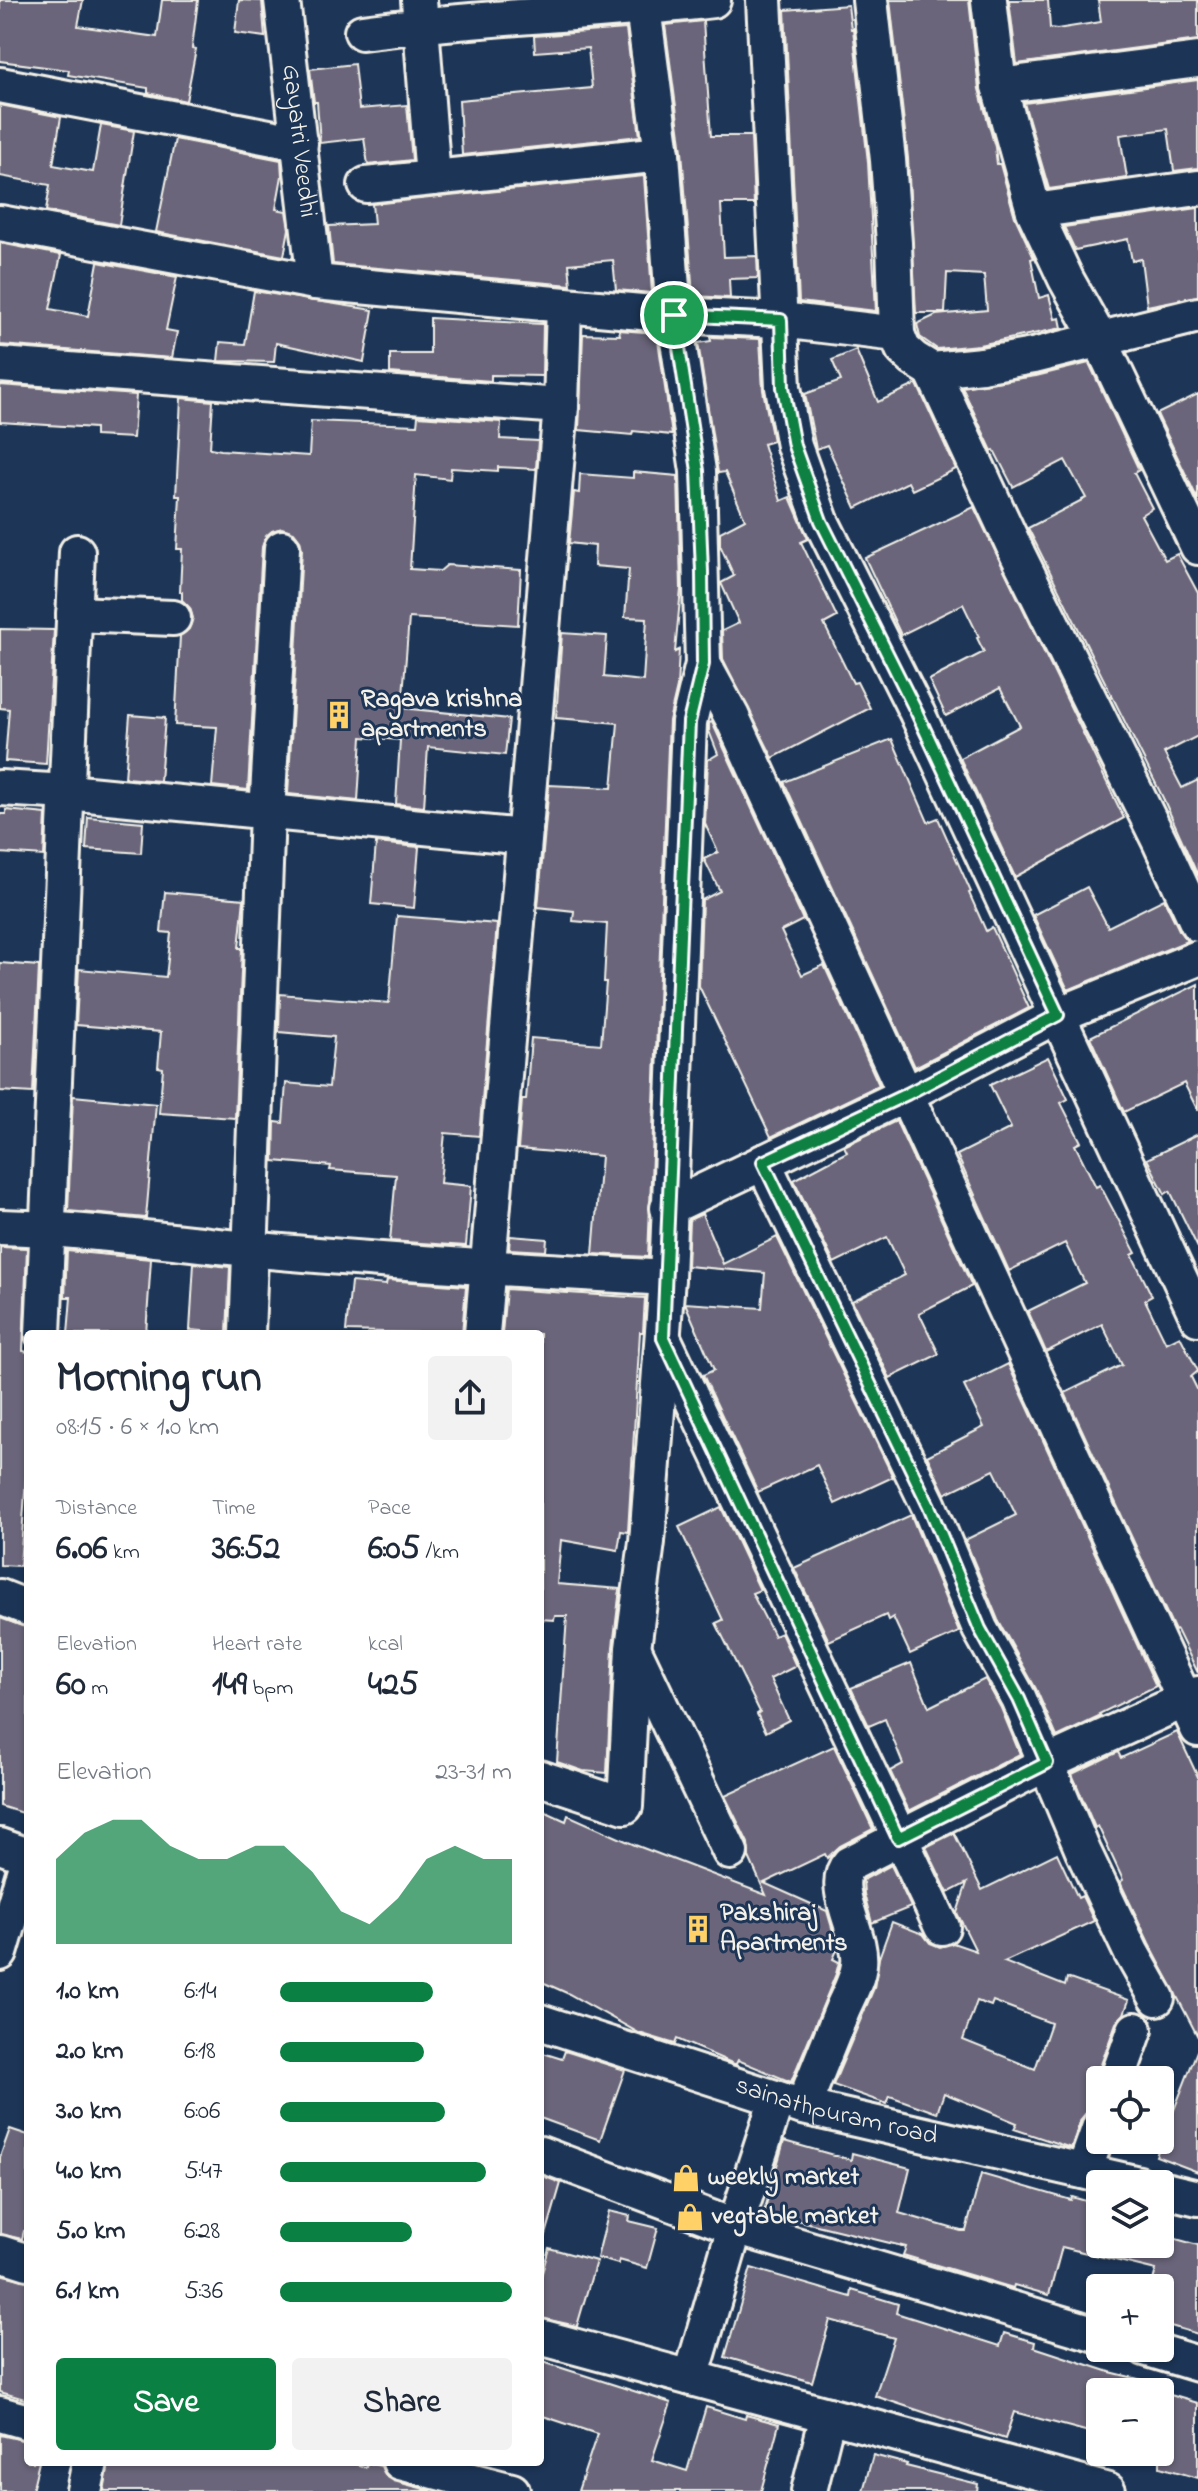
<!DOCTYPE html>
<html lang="en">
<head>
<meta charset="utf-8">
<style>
  body { margin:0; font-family:"Indie Flower",sans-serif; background:#f2f2f3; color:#1f2937; height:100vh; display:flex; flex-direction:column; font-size:30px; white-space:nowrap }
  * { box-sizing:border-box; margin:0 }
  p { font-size:26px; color:#747a83 }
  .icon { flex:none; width:44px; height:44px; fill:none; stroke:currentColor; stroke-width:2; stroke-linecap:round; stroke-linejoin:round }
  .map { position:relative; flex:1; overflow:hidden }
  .drawer { position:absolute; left:24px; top:1330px; width:520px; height:1136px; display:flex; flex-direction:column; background:#fff; border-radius:8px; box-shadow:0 2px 6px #0004 }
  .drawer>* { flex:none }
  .fabs { position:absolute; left:1086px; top:2066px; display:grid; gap:16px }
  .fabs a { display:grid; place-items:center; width:88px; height:88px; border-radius:8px; background:#fff; box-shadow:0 2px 6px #0004; font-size:40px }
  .pin { position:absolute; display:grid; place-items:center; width:68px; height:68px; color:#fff; margin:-34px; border:4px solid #fff; border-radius:50%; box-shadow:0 2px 8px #0007 }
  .round { display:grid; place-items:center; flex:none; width:84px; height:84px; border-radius:8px; background:#f2f2f3 }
  .summary { display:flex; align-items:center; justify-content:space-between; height:136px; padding:0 32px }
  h1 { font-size:44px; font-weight:700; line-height:60px }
  .stats { display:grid; grid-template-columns:repeat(3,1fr); gap:12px; height:136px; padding:8px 32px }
  .stats div { display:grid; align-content:center }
  .stats b { font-size:34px; font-weight:700 }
  .stats small { font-size:22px; font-weight:400 }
  .stats p { font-size:22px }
  .chart { height:224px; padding:16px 32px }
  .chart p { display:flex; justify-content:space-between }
  .chart svg { width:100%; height:144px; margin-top:8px; fill:#0b8043; opacity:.7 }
  .primary-button { display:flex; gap:16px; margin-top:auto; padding:16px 32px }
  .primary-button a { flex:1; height:92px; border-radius:8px; background:#0b8043; color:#fff; font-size:32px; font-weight:700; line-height:92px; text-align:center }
  .primary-button a+a { background:#f2f2f3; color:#1f2937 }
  ul { padding:0 32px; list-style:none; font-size:26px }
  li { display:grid; grid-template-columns:128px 96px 1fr; align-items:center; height:60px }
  li i { height:20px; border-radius:10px; background:#0b8043 }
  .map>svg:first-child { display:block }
  .building { fill:#6a657a; stroke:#f4f1e8; stroke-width:2; fill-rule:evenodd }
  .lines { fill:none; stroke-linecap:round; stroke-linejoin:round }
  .minor-casing { stroke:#f4f1e8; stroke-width:40 }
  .minor { stroke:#1d3557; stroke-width:34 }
  .route-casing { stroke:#fff; stroke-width:16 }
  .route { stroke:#0b8043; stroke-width:10 }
  .labels { text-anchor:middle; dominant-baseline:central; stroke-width:6; stroke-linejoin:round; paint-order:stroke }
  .street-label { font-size:26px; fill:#f4f1e8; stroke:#1d3557 }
  .poi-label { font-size:26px; font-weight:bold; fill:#f4f1e8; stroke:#1d3557; text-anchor:start }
</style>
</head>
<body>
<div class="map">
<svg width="1198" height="2491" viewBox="0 0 1198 2491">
  <rect width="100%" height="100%" fill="#1d3557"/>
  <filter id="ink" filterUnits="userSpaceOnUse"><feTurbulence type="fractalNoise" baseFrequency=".0125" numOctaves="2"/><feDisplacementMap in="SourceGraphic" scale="16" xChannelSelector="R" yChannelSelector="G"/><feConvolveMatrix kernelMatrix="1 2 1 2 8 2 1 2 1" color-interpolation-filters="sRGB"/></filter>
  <g filter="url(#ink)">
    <!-- building -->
    <g class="building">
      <path d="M0,0H83L78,26L157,37L162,0H198L192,48L196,49L186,101L148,93V88L68,75L69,70L0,61Z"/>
      <path d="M239,0L262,1L265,37L235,33Z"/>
      <path d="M890,0H969L979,89L995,147L997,164H1000L1015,217L1034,258L1031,259L1039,298L1049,295L1055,319L1060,318L1062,328L979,345L937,349L920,337L917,324L936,315L987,310L984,275L947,273L945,313H916L908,158Z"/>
      <path d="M1009,0H1048L1050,28L1057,29L1101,22L1098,0H1198V40L1017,64Z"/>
      <path d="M848,5L851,29H853L868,162L876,311L799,302L785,10Z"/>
      <path d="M703,21L711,136H751L754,204H721L724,257L757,256L758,278L729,279L730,298L693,296L682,151L665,25Z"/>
      <path d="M626,29L640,136L462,155L459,100L592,88L588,48L535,52L534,36Z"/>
      <path d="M354,64L359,109L407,105L412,160L368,165L364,138L320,143L317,102H314L310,69Z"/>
      <path d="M1198,80V168L1174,171L1168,129L1120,135L1127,178L1049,189L1024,103Z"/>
      <path d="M0,105L61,117L53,165L93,172L101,125L134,131L119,225L46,211L50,185L0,176Z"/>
      <path d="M175,139L281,160L282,176L276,209L286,211L289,229L284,256L156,232Z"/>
      <path d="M644,176L652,293L616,290L613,260L569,264L571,285L333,264L329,226L374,224L372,204Z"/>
      <path d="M1198,208V296L1147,306L1141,259L1132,261L1128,239L1075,250L1064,227Z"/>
      <path d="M0,243L61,255L50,309L88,316L98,262L177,277L166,330L177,332L172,358L0,345Z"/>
      <path d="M254,291L373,310L364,362L276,343L274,362L218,361L220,342L245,344Z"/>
      <path d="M430,318L543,324L542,376L491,375V381L390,373V354H430Z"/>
      <path d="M619,330L657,333L672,435L633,431L632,435L579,430L583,334L620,335Z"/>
      <path d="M710,337L760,339L763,390L773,441L763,444L781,501L790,497L808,539L801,542L837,617L824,624L853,683L857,682L870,708L773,758L723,659L722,631L739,623L721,583L734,576L720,545V532L745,519L725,472L718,473L698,343L711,341Z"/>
      <path d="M856,350L878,402L917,384L956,469L912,490L908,482L856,508L827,445L816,449L805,394L841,381L832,360Z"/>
      <path d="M1089,363L1139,470L1134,473L1152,508L1141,515L1165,560L1177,554L1198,593V736L1164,753L1182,788L1198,780V876L1163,798L1028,528L1086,498L1065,460L1013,487L994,450L992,451L962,387L1036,376Z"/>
      <path d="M0,385L136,395L133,438L95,436V428L0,422Z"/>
      <path d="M1198,394V500L1157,414Z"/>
      <path d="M181,398L213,401L210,448L221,450L309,456L311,421L417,425L418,416L501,422L500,439L538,441L536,469L498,467V471L451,468L450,479L416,475L410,569L440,571L447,565L521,570L518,625L409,618L402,708L509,719L505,755L428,747L424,807L396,804L400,740L362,737L358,801L288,794L302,549L300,540L294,532L282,528L272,531L266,536L262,547L248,790L212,786L217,727L175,725L180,636L189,629L193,618L190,608L182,600V592H180L182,549H177L180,496H176Z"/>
      <path d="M633,472L678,476L681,589L675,652L679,650L677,687L669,721L648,1257L593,1254L601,1156L518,1149L522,1100H526L531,1038L601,1044L606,982H604L607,924L573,921L574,911L538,907L549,785L612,788L618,723L556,718L562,633L607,636L604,677L643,681L647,618L625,617L629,569L594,566L595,546L569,543L574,492L579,493L580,474L633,478Z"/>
      <path d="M974,507L1124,818L1015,877L960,758L1020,726L1000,688L946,716L929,680L984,652L977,638L979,637L963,604L901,635L865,558Z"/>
      <path d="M0,629L54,630L46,764L5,761L9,709L0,708Z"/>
      <path d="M130,715L165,718L160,781L125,778Z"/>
      <path d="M712,722L803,920L781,931L802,975L824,965L879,1085L771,1137L699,986L702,900L720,891L704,859L718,852L705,824L708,760L718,754L709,731V723Z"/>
      <path d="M892,739L928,822L938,818L971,892L969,893L986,931L992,927L1029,1008L915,1067L784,782Z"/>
      <path d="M6,810L46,814L44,856L0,853V814H6Z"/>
      <path d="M88,817L143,822L141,853L86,849Z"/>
      <path d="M376,843L419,847L414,908L371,904Z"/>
      <path d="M1087,887L1108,927L1164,899L1180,932L1187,941L1068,990L1033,915Z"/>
      <path d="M165,892L244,899L239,948H242L235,1118L159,1113L163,1068L158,1067L161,1032L76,1025L79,969L166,977L171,933L161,932Z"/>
      <path d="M397,916L497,924L479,1136L445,1133L440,1183L471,1186L466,1246L390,1241L396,1175L330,1170L331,1166L274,1161L275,1122L283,1123L286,1083L329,1087L334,1037L279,1032L280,994L389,1003Z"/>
      <path d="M0,963L39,966L33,1093L0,1091Z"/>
      <path d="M1198,984V1111L1184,1083L1124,1112L1090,1037Z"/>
      <path d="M1048,1057L1068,1099L1061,1103L1081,1142L1075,1145L1096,1187L1100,1185L1136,1253L1132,1255L1152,1296L1145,1300L1166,1343L1180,1336L1198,1371L1191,1377L1198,1391V1673L1177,1630L1175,1631L1065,1393L1122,1365L1102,1324L1046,1352L1028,1311L1085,1283L1065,1243L1009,1271L957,1155L1011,1128L990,1085Z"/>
      <path d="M73,1096L156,1104L146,1218L68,1211Z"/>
      <path d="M896,1121L972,1286L919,1313L939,1354L890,1378L852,1301L905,1275L887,1237L834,1263L794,1180L847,1152L844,1146Z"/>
      <path d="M1198,1134V1248L1170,1191L1165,1194L1147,1159Z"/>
      <path d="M702,1214L723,1264L777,1237L893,1477L835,1504L817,1465L758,1492L703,1375L714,1370L685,1303L762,1308L765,1273L687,1266L689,1220Z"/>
      <path d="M510,1236L547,1239L546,1251L509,1249Z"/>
      <path d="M0,1247L27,1248L23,1351L28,1352V1448L20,1566L0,1565Z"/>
      <path d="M67,1251L151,1259L146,1334H68L71,1297H65Z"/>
      <path d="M194,1263L230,1267L227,1333L190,1330Z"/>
      <path d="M387,1280L466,1286L462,1334L346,1331L351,1282L386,1285Z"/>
      <path d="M506,1289L645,1298L643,1332H640L628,1532L621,1531L618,1550L561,1540L557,1584L620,1589L613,1647L607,1773L583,1771L557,1762L567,1616H555L554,1620L540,1619V1334H502Z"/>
      <path d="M1008,1364L1156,1686L1099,1714L1101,1716L1057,1737L1036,1689L998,1620L965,1540L1016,1515L994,1470L945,1494L927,1456L984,1427L964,1386Z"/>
      <path d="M721,1507L760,1590L752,1593L774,1636L781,1633L796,1666L770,1679L789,1720L766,1732L757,1714L760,1712L716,1623L723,1620L679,1527Z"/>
      <path d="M911,1515L959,1632L910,1654L893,1617L888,1620L886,1615L829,1641L794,1568Z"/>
      <path d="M0,1618L28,1628V1815L0,1806Z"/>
      <path d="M911,1663L929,1707L985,1679L1001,1708L1020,1754L909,1811L890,1771L903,1764L885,1719L869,1726L851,1688Z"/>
      <path d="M1177,1732L1198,1777V2037L1149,1943L1120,1882L1123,1880L1098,1826L1095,1828L1072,1774L1118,1752L1121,1758Z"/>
      <path d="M834,1746L873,1829L840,1846L827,1858L825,1854L764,1883L827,1911L838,1948L833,1959L839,1962L836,1974L791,2082L738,2060L736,2064H734L677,2039L675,2044L639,2033L569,1994L540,1981V1809L566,1821L568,1815L635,1845L766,1895L749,1857L748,1843L725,1796Z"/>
      <path d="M954,1833L982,1890L1057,1853L1078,1898L1082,1896L1094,1921L1004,1962L1065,1986L1067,1978L1129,2000L1124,2014L1116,2023L1098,2073V2086L1090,2109L1081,2119L1071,2148L1014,2129L1017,2123L944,2093L937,2113L890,2096L887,2104L833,2085L874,1988L879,1958L892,1922L923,1934L930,1943L940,1947L953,1943L976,1951L957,1913L967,1883L948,1893L926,1847ZM977,2001L991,2006L993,2001L1051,2023L1035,2069L963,2040Z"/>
      <path d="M891,1865L911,1907L872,1923L864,1894L863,1880Z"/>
      <path d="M565,2051L625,2070L600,2140L540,2118V2052L562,2059Z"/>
      <path d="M1197,2051H1198V2172L1156,2156Z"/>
      <path d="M10,2129L28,2135V2232L24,2231L22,2239L0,2234V2157Z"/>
      <path d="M784,2141L851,2160L852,2153L910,2168L899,2213L961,2231H966L981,2174L1071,2200L1072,2197L1100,2205V2244H1163L1165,2236L1198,2245V2334L1160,2323V2288H1151L1156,2270L1062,2247L1049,2295L1014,2285L1013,2288L903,2255L906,2247L764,2212Z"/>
      <path d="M540,2175L561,2183L545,2238L540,2237Z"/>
      <path d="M609,2211L630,2216L629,2221L658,2228L647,2268L619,2260L618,2264L597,2258Z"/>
      <path d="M549,2248L596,2261L577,2326L540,2318V2280Z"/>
      <path d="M751,2268L851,2297L852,2290L898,2304L896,2313L1000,2346L1004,2333L1035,2342L1034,2347L1110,2372L1167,2386L1166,2392H1160L1198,2403V2478L1160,2467V2392H1100V2435L1014,2412L1005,2439L875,2396L894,2338L830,2320L812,2382L725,2357Z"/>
      <path d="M0,2274L28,2281V2400L0,2392Z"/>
      <path d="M540,2361L671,2403L652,2460L687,2471L706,2407L745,2419L746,2415L779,2424L761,2491H578L597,2434L540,2415Z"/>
      <path d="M0,2435L28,2441V2462H39L32,2491H0Z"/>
      <path d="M873,2455L907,2464L906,2466L978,2484L977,2491H863Z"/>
      <path d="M109,2462H348L366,2467L367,2463L381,2466L386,2476L394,2481L432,2491H104Z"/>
    </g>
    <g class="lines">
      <defs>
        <g id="minor">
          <path id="s1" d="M282,0L315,282"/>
          <path d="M419,0L433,178"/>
          <path d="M764,0L783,387L794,446L821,521L917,713L1198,1318"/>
          <path d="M870,0L888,160L894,243L897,334L903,349L914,359L932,370L982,365L1033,356L1198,315"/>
          <path d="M989,0L999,86L1034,211L1066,279L1099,338L1198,547"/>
          <path d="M362,32C479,17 596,14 713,0"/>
          <path d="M0,85L300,143"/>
          <path d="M999,86L1198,60"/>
          <path d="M366,185L662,154"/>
          <path d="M1034,211L1198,188"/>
          <path d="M0,223L315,282L674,315L781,320L897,334"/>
          <path d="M0,365L561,406L482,1334"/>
          <path d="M932,370L1018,555L1161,844L1198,924"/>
          <path d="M561,406L564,305"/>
          <path d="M74,614L173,618"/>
          <path d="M703,664L732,717L1198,1729"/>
          <path d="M0,788L68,792L524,837"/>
          <path d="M763,1162L929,1506L980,1629L1019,1699L1083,1851L1131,1952L1157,1998"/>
          <path d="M668,1208L907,1094L1058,1015L1198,958"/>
          <path d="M0,1227C83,1229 166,1241 248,1249C388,1262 527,1270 667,1278"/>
          <path d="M43,1334L77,552"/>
          <path d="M247,1334L267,813L282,548"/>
          <path d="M665,1342L942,1927"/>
          <path d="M0,1597L28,1608"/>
          <path d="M635,1652L730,1852"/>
          <path d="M540,1778L625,1806L633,1648L647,1542L667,1278L689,722L703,664L698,471L674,315L662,154L642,0"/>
          <path d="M0,1846L28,1856"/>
          <path d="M0,1953L28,1859"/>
          <path id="s2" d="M540,2022L803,2107L1139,2184"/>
          <path d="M1117,2080L1135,2030"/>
          <path d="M803,2107C816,2074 829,2042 842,2010C848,1996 858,1979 859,1964C863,1934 828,1887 849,1864L1047,1763L1198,1694"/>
          <path d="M540,2154L735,2227L1100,2335"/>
          <path d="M1084,2171L1100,2126"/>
          <path d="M1160,2189L1198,2198"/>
          <path d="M0,2253L28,2262"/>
          <path d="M540,2337L1108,2491"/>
          <path d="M1145,2348L1198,2364"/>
          <path d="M691,2378L735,2227L777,2099"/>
          <path d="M0,2414L28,2422"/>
          <path d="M400,2462L512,2491"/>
          <path d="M84,2491L90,2462"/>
          <path d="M809,2491L828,2415"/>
        </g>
      </defs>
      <!-- minor casing -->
      <use href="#minor" class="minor-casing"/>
      <!-- minor -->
      <use href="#minor" class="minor"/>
    </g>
  </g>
  <g class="lines" filter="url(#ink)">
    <defs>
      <path id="route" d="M674,315L781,320L783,387L794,446L821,521L917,713L1058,1015L907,1094L763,1162L929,1506L980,1629L1019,1699L1047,1763L898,1838L663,1338L689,722L703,664L702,572L698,471Z"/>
    </defs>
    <!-- route casing -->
    <use href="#route" class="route-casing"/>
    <!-- route -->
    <use href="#route" class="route"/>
  </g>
  <!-- icons -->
  <defs>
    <symbol id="building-bare" viewBox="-9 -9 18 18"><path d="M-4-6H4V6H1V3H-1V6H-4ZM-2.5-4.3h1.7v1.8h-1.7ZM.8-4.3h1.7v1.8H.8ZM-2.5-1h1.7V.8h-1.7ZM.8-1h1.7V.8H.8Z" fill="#ffd166" stroke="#1d3557" stroke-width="2.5" paint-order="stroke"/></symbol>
    <symbol id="shop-bare" viewBox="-9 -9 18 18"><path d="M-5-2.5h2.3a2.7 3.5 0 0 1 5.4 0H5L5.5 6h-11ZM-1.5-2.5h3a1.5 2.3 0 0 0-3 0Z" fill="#ffd166" stroke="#1d3557" stroke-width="2.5" paint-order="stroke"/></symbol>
  </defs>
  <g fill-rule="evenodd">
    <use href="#building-bare" x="319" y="695" width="40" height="40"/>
    <use href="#building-bare" x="678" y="1909" width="40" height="40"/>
    <use href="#shop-bare" x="666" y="2158" width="40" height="40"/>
    <use href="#shop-bare" x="670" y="2197" width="40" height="40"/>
  </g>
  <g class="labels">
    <!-- street labels -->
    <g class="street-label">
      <text stroke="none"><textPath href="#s1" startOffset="142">Gayatri Veedhi</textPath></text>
      <text stroke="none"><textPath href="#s2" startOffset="310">sainathpuram road</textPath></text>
    </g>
    <!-- poi labels -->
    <g class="poi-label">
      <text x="361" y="700">Ragava krishna<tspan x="361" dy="30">apartments</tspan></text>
      <text x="720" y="1914">Pakshiraj<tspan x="720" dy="30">Apartments</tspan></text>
      <text x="708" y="2178">weekly market</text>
      <text x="712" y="2217">vegtable market</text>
    </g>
  </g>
</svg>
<div class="fabs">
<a><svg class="icon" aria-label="locate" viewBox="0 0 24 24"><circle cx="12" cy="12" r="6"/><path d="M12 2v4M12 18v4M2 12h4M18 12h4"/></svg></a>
<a><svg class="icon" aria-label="layers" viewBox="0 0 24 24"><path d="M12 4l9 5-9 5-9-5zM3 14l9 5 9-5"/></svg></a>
<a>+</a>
<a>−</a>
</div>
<div class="pin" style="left:674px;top:315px;background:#1e9e55"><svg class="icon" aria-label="arrive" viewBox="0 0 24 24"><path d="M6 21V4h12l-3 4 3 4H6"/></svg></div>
<section class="drawer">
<div class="summary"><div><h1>Morning run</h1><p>08:15 · 6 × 1.0 km</p></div><a class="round"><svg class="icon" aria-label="share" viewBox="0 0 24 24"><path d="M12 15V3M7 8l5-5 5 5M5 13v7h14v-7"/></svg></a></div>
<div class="stats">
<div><p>Distance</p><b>6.06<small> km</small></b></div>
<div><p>Time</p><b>36:52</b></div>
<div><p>Pace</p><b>6:05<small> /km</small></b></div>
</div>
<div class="stats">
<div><p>Elevation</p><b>60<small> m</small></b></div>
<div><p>Heart rate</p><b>149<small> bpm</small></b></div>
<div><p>kcal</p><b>425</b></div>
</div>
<div class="chart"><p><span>Elevation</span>23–31 m</p>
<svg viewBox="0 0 160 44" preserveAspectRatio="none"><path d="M0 44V18L10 10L20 6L30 6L40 14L50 18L60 18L70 14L80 14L90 22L100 34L110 38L120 30L130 18L140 14L150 18L160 18V44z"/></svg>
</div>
<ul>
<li><b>1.0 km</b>6:14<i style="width:66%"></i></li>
<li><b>2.0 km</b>6:18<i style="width:62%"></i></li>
<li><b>3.0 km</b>6:06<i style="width:71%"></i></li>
<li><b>4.0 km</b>5:47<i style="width:89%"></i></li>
<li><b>5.0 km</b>6:28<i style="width:57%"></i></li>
<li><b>6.1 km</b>5:36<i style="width:100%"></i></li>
</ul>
<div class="primary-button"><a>Save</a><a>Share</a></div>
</section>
</div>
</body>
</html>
